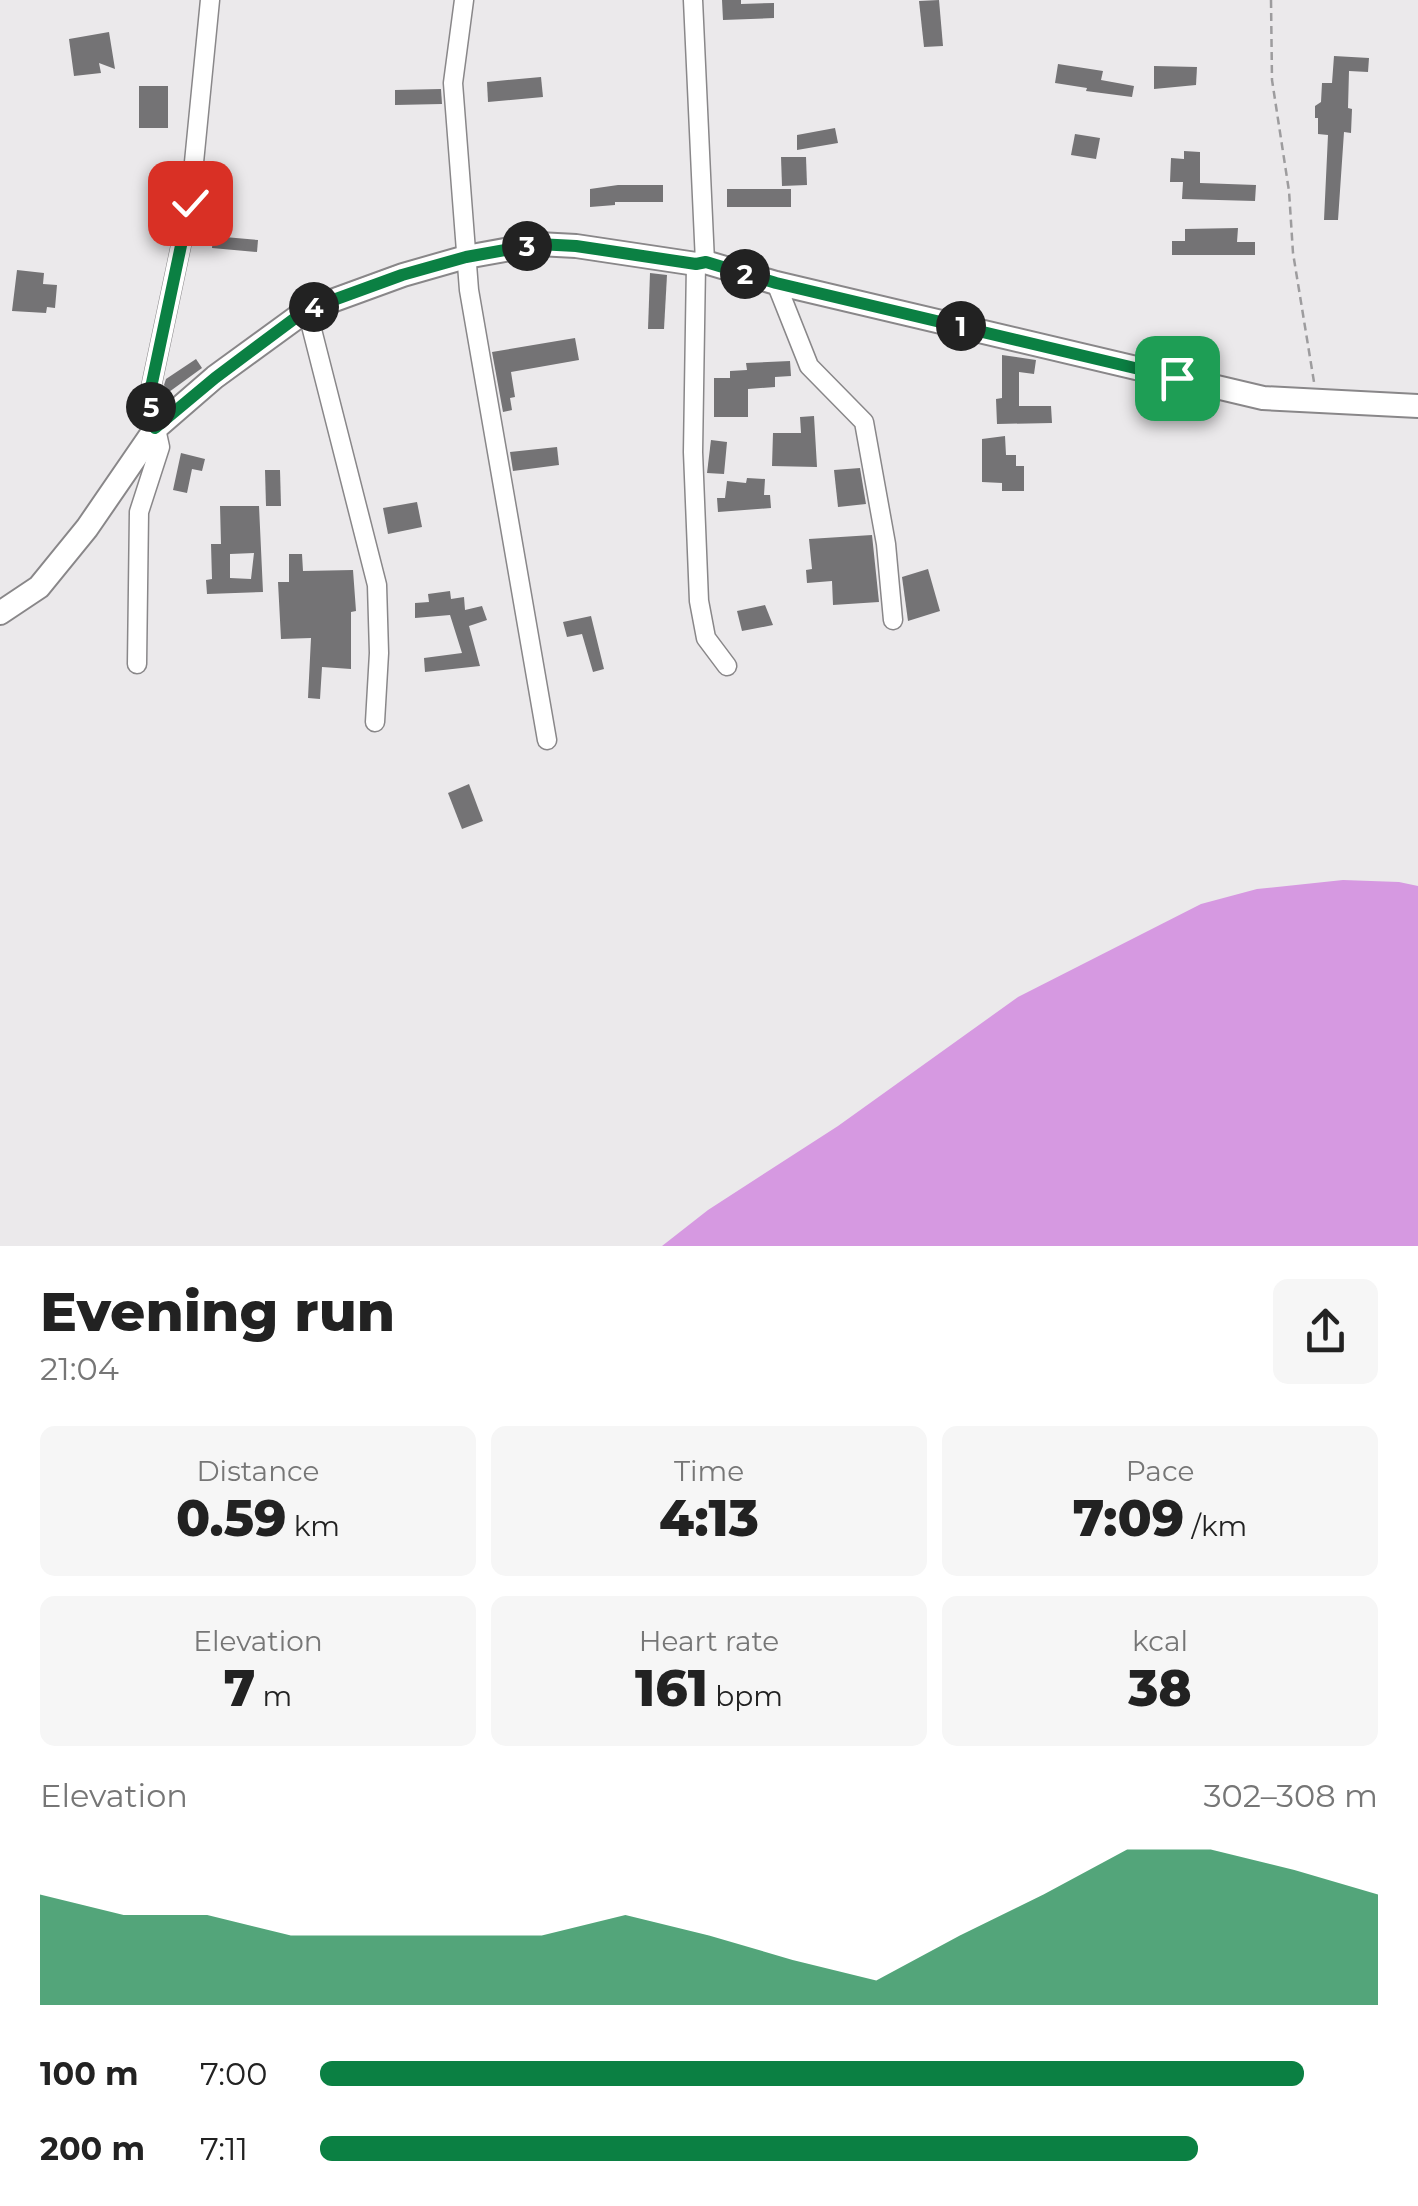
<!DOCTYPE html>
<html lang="en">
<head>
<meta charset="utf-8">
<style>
  body { margin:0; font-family:Montserrat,sans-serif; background:#f6f6f6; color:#222; height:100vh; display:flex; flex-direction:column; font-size:38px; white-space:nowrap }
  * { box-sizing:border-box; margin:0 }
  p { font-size:32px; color:#767676 }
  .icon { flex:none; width:55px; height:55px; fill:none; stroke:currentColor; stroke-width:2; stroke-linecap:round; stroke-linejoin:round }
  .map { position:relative; height:1246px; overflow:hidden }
  .sheet { display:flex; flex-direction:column; background:#fff; flex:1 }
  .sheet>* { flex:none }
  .pin { position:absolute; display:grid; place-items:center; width:85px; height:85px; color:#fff; margin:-42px; border-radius:20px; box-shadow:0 5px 15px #0006 }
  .km { position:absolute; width:50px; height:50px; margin:-25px; border-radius:50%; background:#222; color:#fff; font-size:28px; line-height:50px; text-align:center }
  .round { display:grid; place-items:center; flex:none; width:105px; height:105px; border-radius:15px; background:#f6f6f6 }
  .summary { display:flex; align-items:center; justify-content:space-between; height:170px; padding:0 40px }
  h1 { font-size:55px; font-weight:800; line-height:75px }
  .metrics { display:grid; grid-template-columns:repeat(3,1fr); gap:15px; height:170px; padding:10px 40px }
  .metrics div { display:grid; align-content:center; border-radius:15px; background:#f6f6f6; text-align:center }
  .metrics b { font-size:50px; font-weight:800 }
  .metrics small { font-size:28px; font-weight:400 }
  .metrics p { font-size:28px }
  .chart { height:280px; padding:20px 40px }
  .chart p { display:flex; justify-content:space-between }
  .chart svg { width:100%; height:180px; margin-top:10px; fill:#0b8043; opacity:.7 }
  ul { padding:0 40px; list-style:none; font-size:32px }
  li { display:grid; grid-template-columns:160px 120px 1fr; align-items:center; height:75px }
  li i { height:25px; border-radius:12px; background:#0b8043 }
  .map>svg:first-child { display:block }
  .water { fill:#d699e1 }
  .building { fill:#747375; fill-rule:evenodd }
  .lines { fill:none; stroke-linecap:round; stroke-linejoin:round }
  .minor-casing { stroke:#898789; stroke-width:21 }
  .tertiary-casing { stroke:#898789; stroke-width:26 }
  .path { stroke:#9d9c9e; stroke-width:2.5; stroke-dasharray:8 5; stroke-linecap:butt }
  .minor { stroke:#fff; stroke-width:18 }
  .tertiary { stroke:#fff; stroke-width:22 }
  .route-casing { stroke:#fff; stroke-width:20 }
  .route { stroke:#0b8043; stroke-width:12 }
</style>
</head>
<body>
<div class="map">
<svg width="1418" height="1246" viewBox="0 0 1418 1246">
  <rect width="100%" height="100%" fill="#ebe9eb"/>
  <!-- water -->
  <path class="water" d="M1343,880L1399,882L1418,886V1246H662L708,1210L838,1126L1018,997L1201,904L1257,889Z"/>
  <!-- building -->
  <g class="building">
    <path d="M722,0H741V4L774,3V18L723,20Z"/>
    <path d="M939,0L943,46L924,47L919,1Z"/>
    <path d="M109,32L115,69L99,63L101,73L74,76L69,39Z"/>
    <path d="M1334,56L1369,58L1368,72L1349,71L1348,108L1352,109L1351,133L1344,132L1338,220H1324L1328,135L1318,134V118H1315V106L1321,102L1322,83H1332Z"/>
    <path d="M1058,64L1103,71L1101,80L1134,86L1132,97L1086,91L1087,88L1055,83Z"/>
    <path d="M1154,66L1197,67L1196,85L1154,89Z"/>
    <path d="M541,77L543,97L488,102L487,82Z"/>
    <rect x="139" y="86" width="29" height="42"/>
    <path d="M441,89L442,104L395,105V90Z"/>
    <path d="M835,128L838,143L797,150V135Z"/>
    <path d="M1075,134L1100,138L1096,159L1071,155Z"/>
    <path d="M1184,151L1200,152V183L1256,185L1255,201L1182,199L1183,182H1170L1171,158L1184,159Z"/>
    <path d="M781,157H806L807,185L782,186Z"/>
    <path d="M618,185H663V202H615V205L590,207V189Z"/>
    <rect x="727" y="189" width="64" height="18"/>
    <path d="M1238,228L1237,242H1255V255H1172V241H1185V229Z"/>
    <path d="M213,236L258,240L257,252L212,248Z"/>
    <path d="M17,270L44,273L43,284L57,285L55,308L47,307L46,313L12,311Z"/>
    <path d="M650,273L667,275L664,329H648Z"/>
    <path d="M575,338L579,360L511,372L515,397L510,398L512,410L503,412L492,352Z"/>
    <path d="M1002,355L1036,360L1034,374L1019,372V406H1051L1052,423L997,424L996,399L1002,398Z"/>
    <path d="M196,359L202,368L169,392L164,385L166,379Z"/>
    <path d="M790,361L791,376L775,377V387L748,389V417H714V378H730V371L747,370L746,363Z"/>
    <path d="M1170,391L1186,395L1185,403L1205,406L1204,418L1167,413Z"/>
    <path d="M814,416L817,467L772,466L773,433H801L800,417Z"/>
    <path d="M1005,436L1006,455H1016V466H1024V491H1002V483L982,482V439Z"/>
    <path d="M711,440L727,442L724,474L707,473Z"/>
    <path d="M557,447L559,465L513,471L510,452Z"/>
    <path d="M181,453L205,459L202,471L192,469L187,493L173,490Z"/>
    <path d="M860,468L866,504L838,507L834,470Z"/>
    <path d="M265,470H280L281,506H266Z"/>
    <path d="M747,478L765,479L764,495H770L771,508L718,512L717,498H725L727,481L746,483Z"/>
    <path d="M417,502L422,527L388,534L383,508Z"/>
    <path d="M220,506H259L263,592L207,594L206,580L212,579L211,544H221ZM254,553L251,579L230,578V554Z"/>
    <path d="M872,535L879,602L833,605L832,581L807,583L806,570L812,569L809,539Z"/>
    <path d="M289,554H302L303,571L353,570L356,611L351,612V669L322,667L320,699L308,698L311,638L281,639L278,582H289Z"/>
    <path d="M928,569L940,611L908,621L902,577Z"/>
    <path d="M450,591L451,599L464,597L465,610L482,606L487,620L469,626L480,666L425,672L424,658L462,653L450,615L415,618V603L429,602L428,594Z"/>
    <path d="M765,605L773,625L742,631L737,611Z"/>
    <path d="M591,616L604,669L593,672L582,634L567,637L563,622Z"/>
    <path d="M469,784L483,821L462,829L448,793Z"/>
  </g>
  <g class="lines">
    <defs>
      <g id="minor">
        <path d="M464,0L453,83L469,290L547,740"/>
        <path d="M693,0L705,262"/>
        <path d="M696,264L693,452L699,601L706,638L727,666"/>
        <path d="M776,283L809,366L864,422L886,544L893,620"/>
        <path d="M307,310L377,585L379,653L375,722"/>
        <path d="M137,664L139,512L160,447L149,397L190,203L210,0"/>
      </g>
      <path id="tertiary" d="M0,613L39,587L87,528L155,429L215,377L307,310L403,275L466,257L538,244L576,246L696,264L705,262L776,283L1263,398L1418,406"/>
    </defs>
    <!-- minor casing -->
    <use href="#minor" class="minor-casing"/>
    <!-- tertiary casing -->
    <use href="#tertiary" class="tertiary-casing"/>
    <!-- path -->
    <path class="path" d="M1271,0L1272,80L1289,191L1293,253L1314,382"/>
    <!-- minor -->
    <use href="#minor" class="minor"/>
    <!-- tertiary -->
    <use href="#tertiary" class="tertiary"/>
  </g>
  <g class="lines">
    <defs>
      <path id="route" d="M190,203L149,397L155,428L215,378L306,310L402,275L466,257L538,244L576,246L696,264L706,262L776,283L1177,378"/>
    </defs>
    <!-- route casing -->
    <use href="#route" class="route-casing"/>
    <!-- route -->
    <use href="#route" class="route"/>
  </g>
</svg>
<div class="pin" style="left:1177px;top:378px;background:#1e9e55"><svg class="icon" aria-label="arrive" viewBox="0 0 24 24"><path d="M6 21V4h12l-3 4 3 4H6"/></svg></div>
<div class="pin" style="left:190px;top:203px;background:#d93025"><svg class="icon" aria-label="check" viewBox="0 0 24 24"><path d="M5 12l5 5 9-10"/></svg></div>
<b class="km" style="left:961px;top:326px">1</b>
<b class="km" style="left:745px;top:274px">2</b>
<b class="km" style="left:527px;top:246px">3</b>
<b class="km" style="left:314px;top:307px">4</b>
<b class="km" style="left:151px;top:407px">5</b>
</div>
<section class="sheet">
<div class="summary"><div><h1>Evening run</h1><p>21:04</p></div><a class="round"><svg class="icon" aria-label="share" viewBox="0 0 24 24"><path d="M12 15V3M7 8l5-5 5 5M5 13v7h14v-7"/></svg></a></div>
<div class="metrics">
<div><p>Distance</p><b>0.59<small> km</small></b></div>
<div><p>Time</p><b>4:13</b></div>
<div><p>Pace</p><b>7:09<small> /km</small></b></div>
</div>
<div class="metrics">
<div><p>Elevation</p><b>7<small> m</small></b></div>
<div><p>Heart rate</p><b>161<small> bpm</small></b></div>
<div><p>kcal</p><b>38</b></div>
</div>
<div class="chart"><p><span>Elevation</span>302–308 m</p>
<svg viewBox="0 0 160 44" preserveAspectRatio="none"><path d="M0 44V17L10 22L20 22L30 27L40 27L50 27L60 27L70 22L80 27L90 33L100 38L110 27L120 17L130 6L140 6L150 11L160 17V44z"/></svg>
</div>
<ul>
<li><b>100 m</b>7:00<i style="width:93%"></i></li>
<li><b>200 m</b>7:11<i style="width:83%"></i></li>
</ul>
</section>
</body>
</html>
